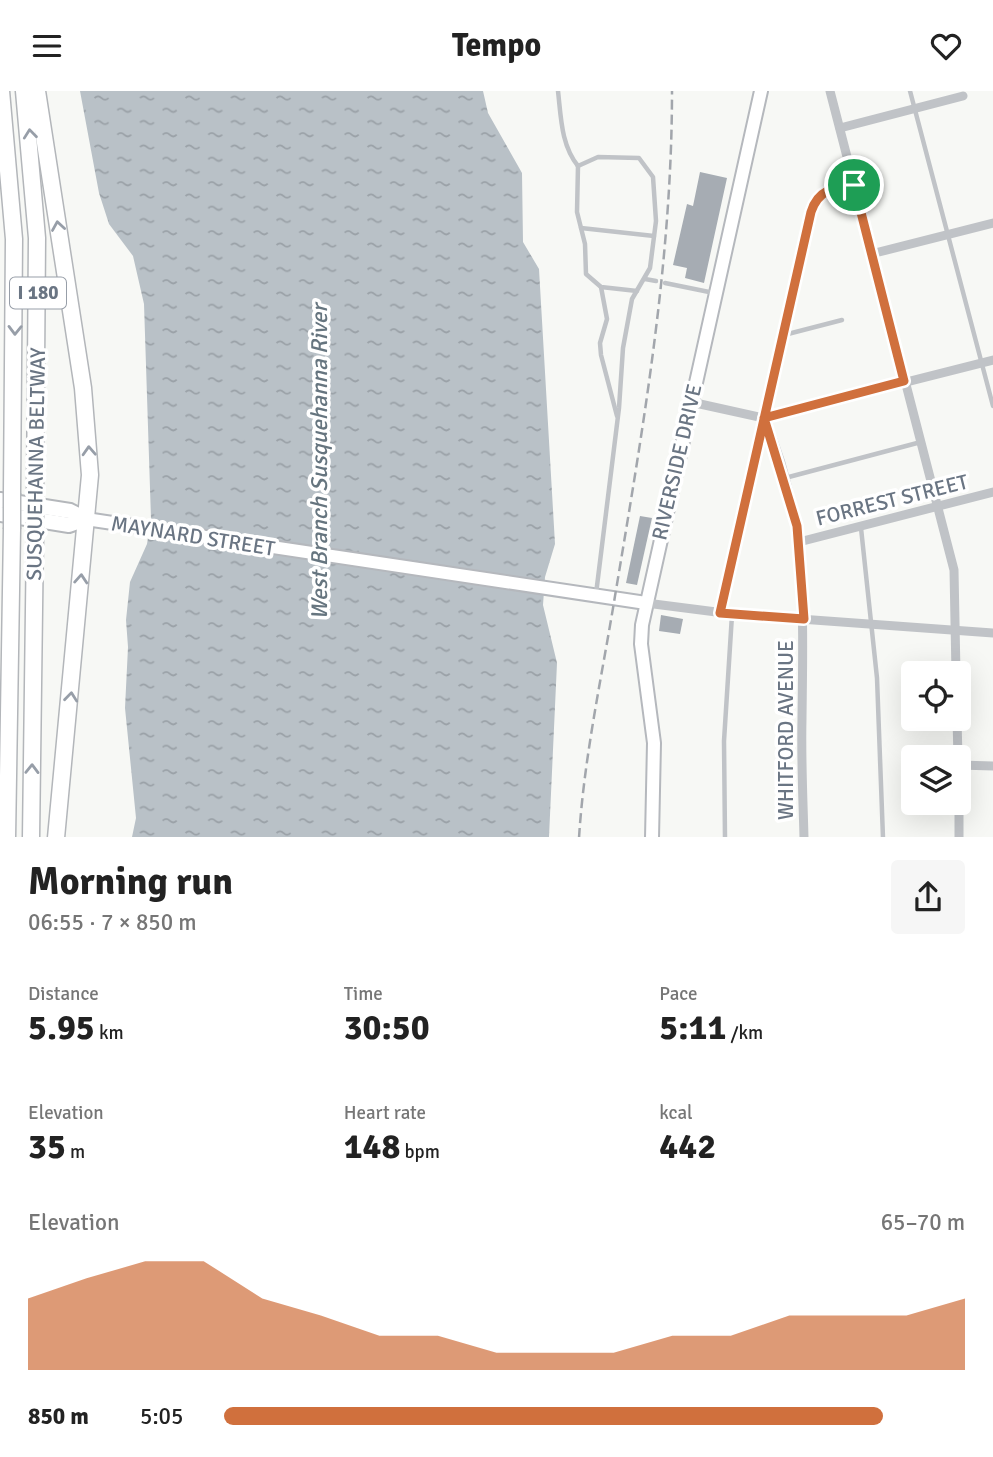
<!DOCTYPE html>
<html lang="en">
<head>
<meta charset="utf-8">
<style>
  body { margin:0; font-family:Signika,sans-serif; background:#f6f6f6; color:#222; height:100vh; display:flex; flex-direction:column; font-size:26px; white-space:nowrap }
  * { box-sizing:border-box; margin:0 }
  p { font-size:23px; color:#767676 }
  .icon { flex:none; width:38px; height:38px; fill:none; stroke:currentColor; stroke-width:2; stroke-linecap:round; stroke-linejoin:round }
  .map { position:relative; height:746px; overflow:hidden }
  .drawer { display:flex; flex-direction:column; background:#fff; flex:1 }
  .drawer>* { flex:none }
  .fabs { position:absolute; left:901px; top:570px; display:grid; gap:14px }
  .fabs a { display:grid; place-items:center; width:70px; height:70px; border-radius:7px; background:#fff; box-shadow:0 7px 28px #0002; font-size:35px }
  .pin { position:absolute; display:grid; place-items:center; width:60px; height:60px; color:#fff; margin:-30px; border:4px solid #fff; border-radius:50%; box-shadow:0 2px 7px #0007 }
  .round { display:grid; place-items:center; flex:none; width:74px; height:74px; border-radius:7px; background:#f6f6f6 }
  .overview { display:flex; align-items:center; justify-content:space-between; height:119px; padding:0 28px }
  h1 { font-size:38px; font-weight:700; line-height:52px }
  .metrics { display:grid; grid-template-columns:repeat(3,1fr); gap:10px; height:119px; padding:7px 28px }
  .metrics div { display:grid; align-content:center }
  .metrics b { font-size:35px; font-weight:700 }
  .metrics small { font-size:19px; font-weight:400 }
  .metrics p { font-size:19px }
  .chart { height:196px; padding:14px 28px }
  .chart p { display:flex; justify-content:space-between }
  .chart svg { width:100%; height:126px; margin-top:7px; fill:#d0703d; opacity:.7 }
  ul { padding:0 28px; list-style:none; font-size:23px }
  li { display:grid; grid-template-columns:112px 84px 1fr; align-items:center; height:52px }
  li i { height:18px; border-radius:9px; background:#d0703d }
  header { display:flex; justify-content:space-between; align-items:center; height:91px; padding:0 28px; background:#fff; font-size:32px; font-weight:700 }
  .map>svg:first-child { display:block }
  .water { fill:url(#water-ripples) }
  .building { fill:#a6acb3 }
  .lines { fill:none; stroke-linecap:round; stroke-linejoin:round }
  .secondary-casing { stroke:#b5b8bd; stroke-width:16 }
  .primary-casing { stroke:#b4b7bb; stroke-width:18 }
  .motorway-casing { stroke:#b3b6ba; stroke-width:19 }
  .service { stroke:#c0c3c7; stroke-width:4.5 }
  .minor { stroke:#c0c3c7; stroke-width:9 }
  .secondary { stroke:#fff; stroke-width:12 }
  .primary { stroke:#fff; stroke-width:14 }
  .motorway { stroke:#fff; stroke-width:16 }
  .rail { stroke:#a2a6ac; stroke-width:2.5; stroke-dasharray:10 5; stroke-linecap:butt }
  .motorway-bridge-casing { stroke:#b3b6ba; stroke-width:19; stroke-linecap:butt }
  .motorway-bridge { stroke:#fff; stroke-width:16 }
  .oneway { stroke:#979ea8 }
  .route-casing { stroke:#fff; stroke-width:14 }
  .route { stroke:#d0703d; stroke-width:9 }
  .labels { text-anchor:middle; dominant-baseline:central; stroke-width:7; stroke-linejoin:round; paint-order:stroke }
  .shield { fill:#fff; stroke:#979ea8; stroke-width:2 }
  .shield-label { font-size:19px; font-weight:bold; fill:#6a7583 }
  .street-label { font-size:21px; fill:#6a7583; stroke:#fff }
  .water-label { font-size:23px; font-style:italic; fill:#66757f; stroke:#fff }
</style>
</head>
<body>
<header><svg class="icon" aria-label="menu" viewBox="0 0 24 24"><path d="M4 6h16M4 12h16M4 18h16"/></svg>Tempo<svg class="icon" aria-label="heart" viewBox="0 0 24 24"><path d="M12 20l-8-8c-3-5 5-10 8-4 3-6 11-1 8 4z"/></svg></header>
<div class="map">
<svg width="993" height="747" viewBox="0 0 993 747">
  <defs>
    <pattern id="water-ripples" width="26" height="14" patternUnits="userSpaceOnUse" patternTransform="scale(1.75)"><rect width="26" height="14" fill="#b9c1c7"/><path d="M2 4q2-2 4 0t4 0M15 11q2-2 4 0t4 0" fill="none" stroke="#9aa1a7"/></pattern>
  </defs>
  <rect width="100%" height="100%" fill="#f7f8f5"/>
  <!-- water -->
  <path class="water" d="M80,0H483L488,22L522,82L523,151L539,178L555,453L545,486L543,514L557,572L549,746H132L136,727L125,617L128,556L126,529L130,491L147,453L151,428L144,213L133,165L109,133L99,102Z"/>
  <!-- building -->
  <g class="building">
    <path d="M700,81L727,87L704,192L685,187L687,177L673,174L687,113L693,115Z"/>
    <path d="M640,425L652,427L637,494L626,492Z"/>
    <path d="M661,524L683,528L680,543L659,540Z"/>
  </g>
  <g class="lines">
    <defs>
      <g id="secondary">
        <path d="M86,428L646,512"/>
        <path d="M652,747L654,652L641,553L642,534L761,0"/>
      </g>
      <g id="primary">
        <path d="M0,409L70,420L86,428"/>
        <path d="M0,423L69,434L86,428"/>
      </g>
      <g id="motorway">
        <path d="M1,0L14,148L12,402"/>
        <path d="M24,0L37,147L35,405"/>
        <path d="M37,0L83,297L90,384L56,747"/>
        <path d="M7,747L12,438"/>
        <path d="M31,747L35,442"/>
      </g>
    </defs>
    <!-- secondary casing -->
    <use href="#secondary" class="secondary-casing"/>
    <!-- primary casing -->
    <use href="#primary" class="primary-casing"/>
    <!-- motorway casing -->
    <use href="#motorway" class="motorway-casing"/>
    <!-- service -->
    <g class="service">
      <path d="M558,0C561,26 561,54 578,75"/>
      <path d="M910,0L993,315"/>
      <path d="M578,75L598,66L639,67L653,86L656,130L650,177L632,208L623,257L619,317L596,503"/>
      <path d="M578,75L577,121L585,153L586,183L601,196L637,200"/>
      <path d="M581,137L654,145"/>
      <path d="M645,188L656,190"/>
      <path d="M665,192L714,202"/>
      <path d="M601,196L607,228L600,252L601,264L617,325"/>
      <path d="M784,244L842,229"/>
      <path d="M785,387L921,351"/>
      <path d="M861,437L877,587L883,747"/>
      <path d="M720,521L811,121C818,99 832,97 854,94"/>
      <path d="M725,747L724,650L732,524"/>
    </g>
    <!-- minor -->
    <g class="minor">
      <path d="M830,0L954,479L956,583"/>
      <path d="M840,37L963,5"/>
      <path d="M871,163L993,132"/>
      <path d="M691,311L764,327L993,269"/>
      <path d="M764,327C808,423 803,526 802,628C801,668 803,707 804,747"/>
      <path d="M799,451L993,401"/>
      <path d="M646,512L732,523L993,542"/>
      <path d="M957,628L958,667"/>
      <path d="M959,674L993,675"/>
      <path d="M959,712V747"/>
    </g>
    <!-- secondary -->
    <use href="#secondary" class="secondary"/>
    <!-- primary -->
    <use href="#primary" class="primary"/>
    <!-- motorway -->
    <use href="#motorway" class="motorway"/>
    <!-- rail -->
    <path class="rail" d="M579,747C584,666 602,585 615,505C643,338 672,170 672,0"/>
    <defs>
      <g id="motorway-bridge">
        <path d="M12,438V402"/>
        <path d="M35,442V405"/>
      </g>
    </defs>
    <!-- motorway-bridge casing -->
    <use href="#motorway-bridge" class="motorway-bridge-casing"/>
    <!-- motorway-bridge -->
    <use href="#motorway-bridge" class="motorway-bridge"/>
  </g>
  <!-- one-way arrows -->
  <defs><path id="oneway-chevron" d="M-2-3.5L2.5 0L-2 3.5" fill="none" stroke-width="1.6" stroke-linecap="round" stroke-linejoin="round" transform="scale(1.75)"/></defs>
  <g class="oneway">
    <use href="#oneway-chevron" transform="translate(30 43) rotate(-96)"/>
    <use href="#oneway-chevron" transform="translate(58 135) rotate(-99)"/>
    <use href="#oneway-chevron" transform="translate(15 239) rotate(91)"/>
    <use href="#oneway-chevron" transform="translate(89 360) rotate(-93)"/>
    <use href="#oneway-chevron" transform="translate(81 488) rotate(-86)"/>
    <use href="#oneway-chevron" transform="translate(71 606) rotate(-84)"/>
    <use href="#oneway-chevron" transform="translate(32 678) rotate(-89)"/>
  </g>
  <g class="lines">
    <defs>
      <path id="route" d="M854,94C832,97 818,99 811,121L720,522L804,528L797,435L764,327L904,290L854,94"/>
    </defs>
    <!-- route casing -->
    <use href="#route" class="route-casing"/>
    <!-- route -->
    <use href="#route" class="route"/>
  </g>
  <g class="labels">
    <!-- shield labels -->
    <rect class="shield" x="10" y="186.5" width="56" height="31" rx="5"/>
    <g class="shield-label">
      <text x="38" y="202">I 180</text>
    </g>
    <!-- street labels -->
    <g class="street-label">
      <text transform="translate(677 371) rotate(-77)">RIVERSIDE DRIVE</text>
      <text transform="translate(36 373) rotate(-89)">SUSQUEHANNA BELTWAY</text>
      <text transform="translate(892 409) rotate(-14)">FORREST STREET</text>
      <text transform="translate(193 445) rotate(9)">MAYNARD STREET</text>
      <text transform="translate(786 639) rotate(-90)">WHITFORD AVENUE</text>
    </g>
    <!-- water labels -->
    <g class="water-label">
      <text transform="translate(319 371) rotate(-90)">West Branch Susquehanna River</text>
    </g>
  </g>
</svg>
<div class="fabs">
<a><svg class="icon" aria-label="locate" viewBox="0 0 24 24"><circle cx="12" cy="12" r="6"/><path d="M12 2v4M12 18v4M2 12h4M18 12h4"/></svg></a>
<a><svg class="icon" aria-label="layers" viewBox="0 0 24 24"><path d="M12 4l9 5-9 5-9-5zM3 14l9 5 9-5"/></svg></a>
</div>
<div class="pin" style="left:854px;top:94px;background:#1e9e55"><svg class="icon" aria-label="arrive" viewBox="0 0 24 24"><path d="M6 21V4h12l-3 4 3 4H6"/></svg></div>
</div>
<section class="drawer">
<div class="overview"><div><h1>Morning run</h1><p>06:55 · 7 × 850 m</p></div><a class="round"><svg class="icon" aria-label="share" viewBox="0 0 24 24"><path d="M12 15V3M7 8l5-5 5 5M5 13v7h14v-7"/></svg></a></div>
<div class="metrics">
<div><p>Distance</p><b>5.95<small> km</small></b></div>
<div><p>Time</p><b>30:50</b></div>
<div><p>Pace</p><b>5:11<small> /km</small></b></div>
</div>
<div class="metrics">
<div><p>Elevation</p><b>35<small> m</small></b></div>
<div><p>Heart rate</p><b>148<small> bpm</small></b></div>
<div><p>kcal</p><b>442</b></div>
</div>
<div class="chart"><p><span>Elevation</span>65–70 m</p>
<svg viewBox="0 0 160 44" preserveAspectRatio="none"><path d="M0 44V19L10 12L20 6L30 6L40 19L50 25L60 32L70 32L80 38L90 38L100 38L110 32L120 32L130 25L140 25L150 25L160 19V44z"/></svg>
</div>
<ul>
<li><b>850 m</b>5:05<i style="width:89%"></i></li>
</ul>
</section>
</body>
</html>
